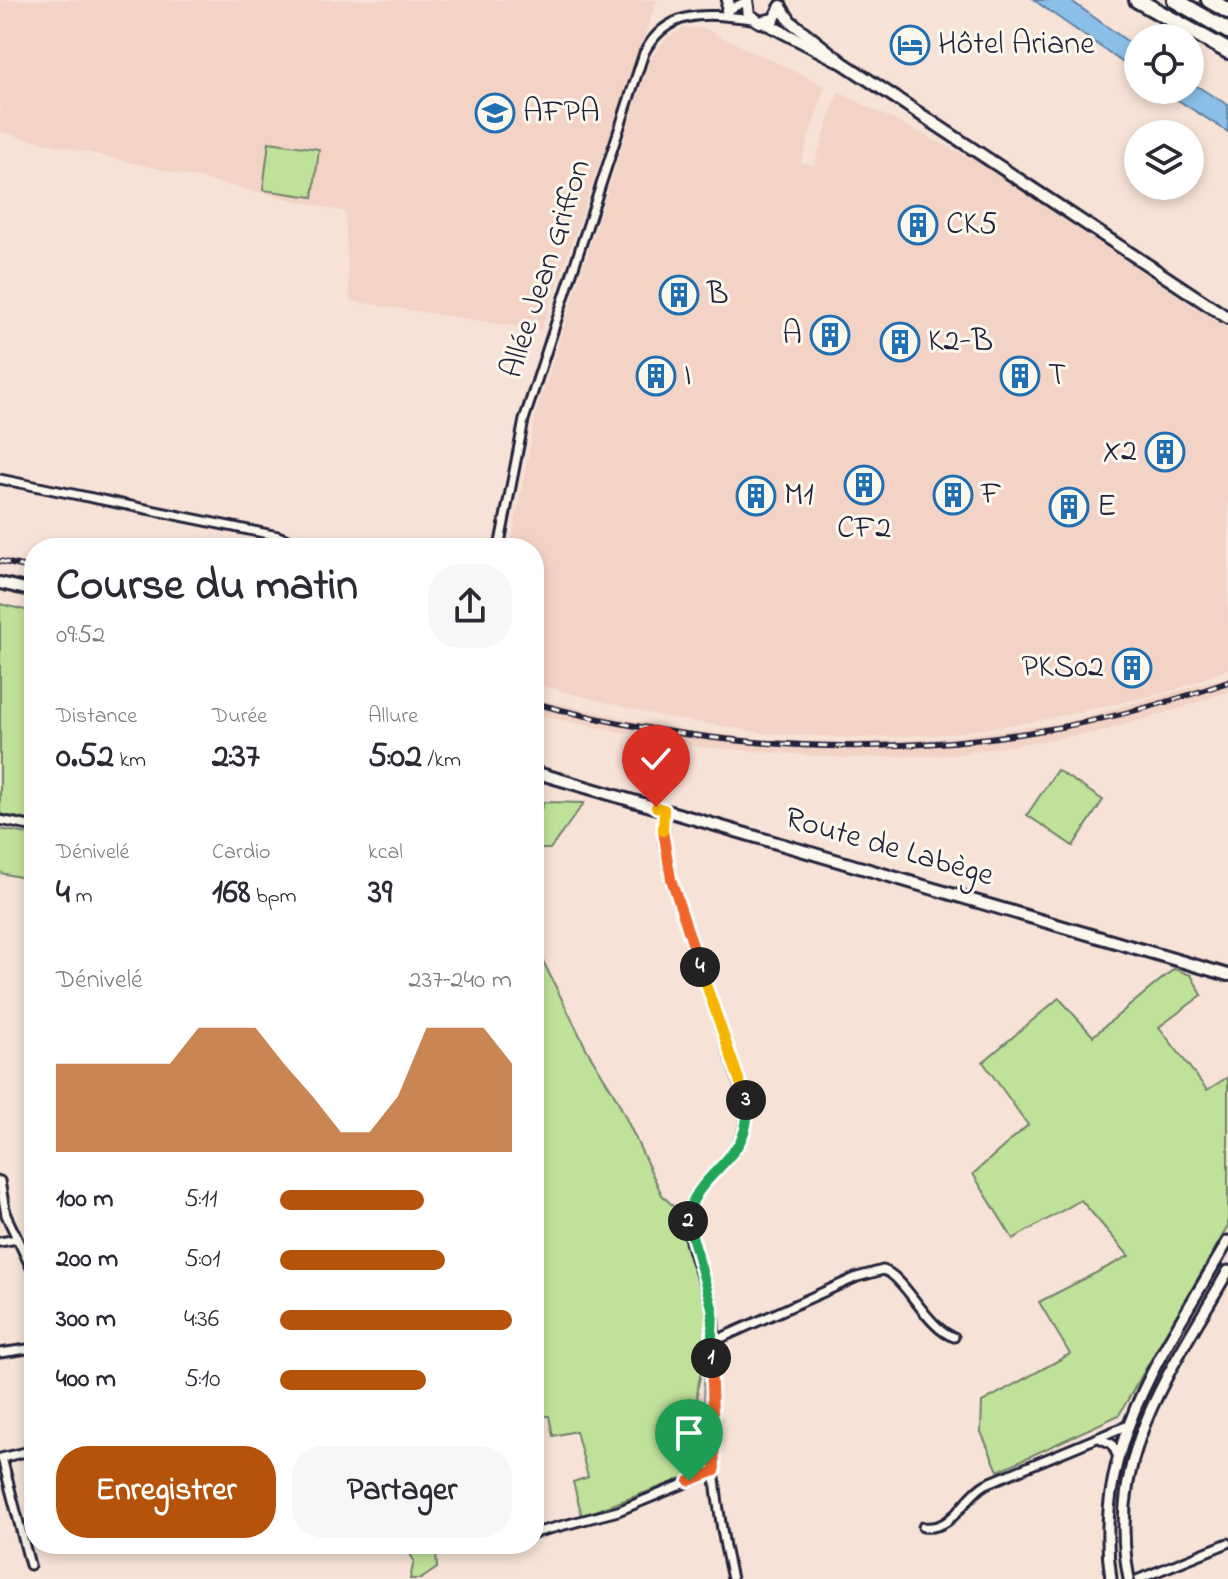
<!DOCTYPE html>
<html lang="fr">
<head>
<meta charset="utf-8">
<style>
  body { margin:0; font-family:"Indie Flower",sans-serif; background:#f7f7f7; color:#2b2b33; height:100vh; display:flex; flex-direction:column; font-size:30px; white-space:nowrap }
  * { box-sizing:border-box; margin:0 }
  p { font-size:26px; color:#7c7c81 }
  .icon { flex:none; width:44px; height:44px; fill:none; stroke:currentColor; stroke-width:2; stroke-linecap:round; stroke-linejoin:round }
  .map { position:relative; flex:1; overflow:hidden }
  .sheet { position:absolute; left:24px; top:538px; width:520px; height:1016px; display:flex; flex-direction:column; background:#fff; border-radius:32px; box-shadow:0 4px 12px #0003 }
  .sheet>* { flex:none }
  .buttons { position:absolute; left:1124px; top:24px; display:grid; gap:16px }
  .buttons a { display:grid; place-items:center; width:80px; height:80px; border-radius:50%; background:#fff; box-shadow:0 4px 12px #0003; font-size:40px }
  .pin { position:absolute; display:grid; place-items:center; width:68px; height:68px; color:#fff; margin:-82px -34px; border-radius:50% 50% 50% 0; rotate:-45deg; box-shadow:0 0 8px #0007 }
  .pin .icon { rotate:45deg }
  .km { position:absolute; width:40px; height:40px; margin:-20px; border-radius:50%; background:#222; color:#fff; font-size:22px; line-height:40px; text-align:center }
  .round { display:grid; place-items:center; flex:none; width:84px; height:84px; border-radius:32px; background:#f7f7f7 }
  .headline { display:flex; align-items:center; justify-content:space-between; height:136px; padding:0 32px }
  h1 { font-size:44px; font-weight:700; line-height:60px }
  .metrics { display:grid; grid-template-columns:repeat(3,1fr); gap:12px; height:136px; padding:8px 32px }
  .metrics div { display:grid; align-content:center }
  .metrics b { font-size:34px; font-weight:700 }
  .metrics small { font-size:22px; font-weight:400 }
  .metrics p { font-size:22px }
  .chart { height:224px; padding:16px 32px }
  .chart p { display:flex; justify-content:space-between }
  .chart svg { width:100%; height:144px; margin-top:8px; fill:#b45309; opacity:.7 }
  .action { display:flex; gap:16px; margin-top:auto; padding:16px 32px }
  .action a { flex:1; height:92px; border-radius:32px; background:#b45309; color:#fff; font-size:32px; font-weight:700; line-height:92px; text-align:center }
  .action a+a { background:#f7f7f7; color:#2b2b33 }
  ul { padding:0 32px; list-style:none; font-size:26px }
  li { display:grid; grid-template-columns:128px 96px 1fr; align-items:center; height:60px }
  li i { height:20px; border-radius:10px; background:#b45309 }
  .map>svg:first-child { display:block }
  .built { fill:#f2d3c6 }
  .green { fill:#c0e19a; stroke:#71826a; stroke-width:2 }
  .water { fill:#8bbfe7; stroke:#6180a2; stroke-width:2 }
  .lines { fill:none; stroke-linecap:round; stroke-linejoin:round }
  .minor-casing { stroke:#22223b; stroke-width:13 }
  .tertiary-casing { stroke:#22223b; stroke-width:15 }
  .secondary-casing { stroke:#22223b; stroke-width:16 }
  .motorway-casing { stroke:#22223b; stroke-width:20 }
  .minor { stroke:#fbf7ec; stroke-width:7 }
  .tertiary { stroke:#fbf7ec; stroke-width:9 }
  .secondary { stroke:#fbf7ec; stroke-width:10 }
  .motorway { stroke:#fbf7ec; stroke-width:14 }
  .rail-casing { stroke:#22223b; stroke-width:6 }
  .rail { stroke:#fbf7ec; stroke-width:3; stroke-dasharray:9; stroke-linecap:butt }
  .split-1-casing { stroke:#fff; stroke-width:16 }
  .split-2-casing { stroke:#fff; stroke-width:16 }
  .split-3-casing { stroke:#fff; stroke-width:16 }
  .split-4-casing { stroke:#fff; stroke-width:16 }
  .split-5-casing { stroke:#fff; stroke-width:16 }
  .split-6-casing { stroke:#fff; stroke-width:16 }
  .split-1 { stroke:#f0652b; stroke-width:10 }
  .split-2 { stroke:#22a559; stroke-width:10 }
  .split-3 { stroke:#22a559; stroke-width:10 }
  .split-4 { stroke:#f5b400; stroke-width:10 }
  .split-5 { stroke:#f0652b; stroke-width:10 }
  .split-6 { stroke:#f5b400; stroke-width:10 }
  .labels { text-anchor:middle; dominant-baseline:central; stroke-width:6; stroke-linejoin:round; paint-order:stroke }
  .poi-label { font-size:32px; fill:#22223b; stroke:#fbf7ec; text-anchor:start }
  .street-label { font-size:32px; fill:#22223b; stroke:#fbf7ec }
</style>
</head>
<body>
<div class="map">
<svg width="1228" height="1579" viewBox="0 0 1228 1579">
  <rect width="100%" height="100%" fill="#f6e2d6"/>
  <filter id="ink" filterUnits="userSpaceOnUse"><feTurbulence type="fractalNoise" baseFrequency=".0125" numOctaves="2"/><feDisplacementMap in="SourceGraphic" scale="16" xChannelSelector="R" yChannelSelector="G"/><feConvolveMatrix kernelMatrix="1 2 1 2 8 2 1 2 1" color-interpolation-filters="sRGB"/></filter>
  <g filter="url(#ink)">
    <!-- built -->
    <g class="built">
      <path d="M0,0H657L541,330L350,301L345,212L0,132Z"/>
      <path d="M683,28H703L825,86L801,162L814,166L838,92L974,160L1228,329V669L1169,692L1036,721L949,734L857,738L765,733L660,716L534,684V548H510L537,411L650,59L668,37Z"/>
      <path d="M1228,677V692L1175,710L1098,732L951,755L845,758L689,746L534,714V698L663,727L761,739L846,743L945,738L1068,722Z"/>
    </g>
    <!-- green -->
    <g class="green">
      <path d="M269,142L319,149L313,197L263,190Z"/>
      <path d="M0,604L34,612V821L0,814Z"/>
      <path d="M1057,770L1103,800L1073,846L1027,815Z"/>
      <path d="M544,802L584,803L550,849H534V824Z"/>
      <path d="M0,829L34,835V880L0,873Z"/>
      <path d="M534,943L587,1050L617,1099L662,1195L679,1212L711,1330L697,1390L703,1471L582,1516L573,1482L588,1477L576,1431L553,1436L549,1416H534Z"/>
      <path d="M1174,969L1191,975L1202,995L1159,1027L1207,1090L1228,1077V1226L1119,1415L998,1471L981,1432L982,1402L1070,1354L1039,1302L1129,1256L1081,1200L1013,1239L973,1174L1028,1125L983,1062L1059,998L1093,1036Z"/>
      <path d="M405,1544H456V1547L436,1551L437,1568L421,1579H410L414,1561Z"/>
    </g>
    <!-- water -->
    <g class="water">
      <path d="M1034,0H1070L1138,49V74C1104,48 1068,25 1034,0Z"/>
      <path d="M1190,82L1228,105V132L1162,90H1190Z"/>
    </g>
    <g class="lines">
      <defs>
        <g id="minor">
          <path d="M726,11L747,1"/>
          <path d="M0,479L278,536L308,548"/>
          <path d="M499,548L524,420L644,53C668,7 708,14 752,19"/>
          <path d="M664,809V843L671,879L747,1108C745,1166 699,1170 689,1211C682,1243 707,1281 713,1312C717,1335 710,1361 710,1385C710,1449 717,1516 732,1579"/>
          <path d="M0,820L34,827"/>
          <path d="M0,1181L6,1215L34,1274"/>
          <path d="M0,1242L17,1239"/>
          <path d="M712,1342L857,1277L883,1270C904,1275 928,1330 954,1337"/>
          <path d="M0,1353L34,1348"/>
          <path d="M1099,1438L1112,1444L1117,1455"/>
          <path d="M1,1458L34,1450"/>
          <path d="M2,1458L30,1565"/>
          <path d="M923,1527C954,1531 963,1497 986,1484L1126,1426"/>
          <path d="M534,1533L618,1511L715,1471"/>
          <path d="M1139,1579L1228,1543"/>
        </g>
        <g id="tertiary">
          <path d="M1111,1579C1091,1446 1166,1349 1228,1241"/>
          <path d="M1129,1579C1105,1455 1170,1373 1228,1271"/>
        </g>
        <g id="secondary">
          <path d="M747,0L749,15L760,22L774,19L781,6"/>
          <path d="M781,7L790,21L843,63L1228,318"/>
          <path d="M727,10L728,0"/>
          <path d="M765,23L841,62"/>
          <path d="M0,583L34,591"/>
          <path d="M534,772L1228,975"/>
        </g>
        <g id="motorway">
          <path d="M1137,0L1228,51"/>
          <path d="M1175,0L1228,31"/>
          <path d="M1209,0L1228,11"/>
        </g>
      </defs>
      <!-- minor casing -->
      <use href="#minor" class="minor-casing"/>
      <!-- tertiary casing -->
      <use href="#tertiary" class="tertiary-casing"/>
      <!-- secondary casing -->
      <use href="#secondary" class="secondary-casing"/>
      <!-- motorway casing -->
      <use href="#motorway" class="motorway-casing"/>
      <!-- minor -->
      <use href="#minor" class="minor"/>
      <!-- tertiary -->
      <use href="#tertiary" class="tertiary"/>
      <!-- secondary -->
      <use href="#secondary" class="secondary"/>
      <!-- motorway -->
      <use href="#motorway" class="motorway"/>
      <defs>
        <g id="rail">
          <path d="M0,561L34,569"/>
          <path d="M534,703C764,765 1003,762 1228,682"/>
        </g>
      </defs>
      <!-- rail casing -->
      <use href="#rail" class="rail-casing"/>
      <!-- rail -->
      <use href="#rail" class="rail"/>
    </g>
  </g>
  <g class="lines" filter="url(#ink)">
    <defs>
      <path id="split-1" d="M689,1481L715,1471L711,1358"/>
      <path id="split-2" d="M688,1221L713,1311L711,1358"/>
      <path id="split-3" d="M688,1221C690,1172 757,1161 746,1100"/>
      <path id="split-4" d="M700,967L746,1100"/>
      <path id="split-5" d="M663,831L671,879L700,967"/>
      <path id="split-6" d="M656,807L664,809L663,831"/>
    </defs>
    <!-- split-1 casing -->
    <use href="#split-1" class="split-1-casing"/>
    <!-- split-2 casing -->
    <use href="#split-2" class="split-2-casing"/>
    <!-- split-3 casing -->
    <use href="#split-3" class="split-3-casing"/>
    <!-- split-4 casing -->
    <use href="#split-4" class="split-4-casing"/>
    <!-- split-5 casing -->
    <use href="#split-5" class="split-5-casing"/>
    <!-- split-6 casing -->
    <use href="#split-6" class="split-6-casing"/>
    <!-- split-1 -->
    <use href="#split-1" class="split-1"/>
    <!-- split-2 -->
    <use href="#split-2" class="split-2"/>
    <!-- split-3 -->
    <use href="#split-3" class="split-3"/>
    <!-- split-4 -->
    <use href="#split-4" class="split-4"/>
    <!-- split-5 -->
    <use href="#split-5" class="split-5"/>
    <!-- split-6 -->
    <use href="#split-6" class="split-6"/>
  </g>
  <!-- icons -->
  <defs>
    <symbol id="hotel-ring" viewBox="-11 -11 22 22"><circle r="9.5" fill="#fbf7ec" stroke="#1f6fb2" stroke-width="1.5"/><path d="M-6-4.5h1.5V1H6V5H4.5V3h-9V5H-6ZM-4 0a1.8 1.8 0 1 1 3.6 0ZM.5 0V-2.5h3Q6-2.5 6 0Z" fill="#1f6fb2"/></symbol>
    <symbol id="university-ring" viewBox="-11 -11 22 22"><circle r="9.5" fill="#fbf7ec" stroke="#1f6fb2" stroke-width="1.5"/><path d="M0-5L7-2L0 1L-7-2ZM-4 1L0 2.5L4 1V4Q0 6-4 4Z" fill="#1f6fb2"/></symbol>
    <symbol id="building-ring" viewBox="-11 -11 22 22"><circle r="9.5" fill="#fbf7ec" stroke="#1f6fb2" stroke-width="1.5"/><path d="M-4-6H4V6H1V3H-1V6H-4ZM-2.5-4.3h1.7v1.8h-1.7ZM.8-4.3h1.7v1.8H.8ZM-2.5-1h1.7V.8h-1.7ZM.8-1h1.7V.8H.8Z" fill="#1f6fb2"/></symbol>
  </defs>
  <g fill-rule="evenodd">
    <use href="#hotel-ring" x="888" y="23" width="44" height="44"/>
    <use href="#university-ring" x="473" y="91" width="44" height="44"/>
    <use href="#building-ring" x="896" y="203" width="44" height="44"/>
    <use href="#building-ring" x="657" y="273" width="44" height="44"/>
    <use href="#building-ring" x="808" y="313" width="44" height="44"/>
    <use href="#building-ring" x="878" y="320" width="44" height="44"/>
    <use href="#building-ring" x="634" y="354" width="44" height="44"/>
    <use href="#building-ring" x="998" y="354" width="44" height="44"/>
    <use href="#building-ring" x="1143" y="430" width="44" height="44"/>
    <use href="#building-ring" x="842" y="463" width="44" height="44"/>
    <use href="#building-ring" x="931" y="473" width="44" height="44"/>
    <use href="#building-ring" x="734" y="474" width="44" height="44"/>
    <use href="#building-ring" x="1047" y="485" width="44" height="44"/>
    <use href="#building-ring" x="1110" y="646" width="44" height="44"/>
  </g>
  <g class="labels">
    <!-- poi labels -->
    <g class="poi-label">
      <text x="938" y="45">Hôtel Ariane</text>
      <text x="523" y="113">AFPA</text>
      <text x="946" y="225">CK5</text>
      <text x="707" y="295">B</text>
      <text x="802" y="335" text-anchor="end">A</text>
      <text x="928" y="342">K2-B</text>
      <text x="684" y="376">I</text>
      <text x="1048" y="376">T</text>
      <text x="1137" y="452" text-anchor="end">X2</text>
      <text x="981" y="495">F</text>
      <text x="784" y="496">M1</text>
      <text x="1097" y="507">E</text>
      <text x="864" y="529" text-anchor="middle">CF2</text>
      <text x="1104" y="668" text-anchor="end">PKS02</text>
    </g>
    <!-- street labels -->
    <g class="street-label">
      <text transform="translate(547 269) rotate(-72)">Allée Jean Griffon</text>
      <text transform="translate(889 848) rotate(16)">Route de Labège</text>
    </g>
  </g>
</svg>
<div class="buttons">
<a><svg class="icon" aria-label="locate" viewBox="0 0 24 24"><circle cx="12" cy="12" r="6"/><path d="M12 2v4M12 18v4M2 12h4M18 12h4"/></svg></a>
<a><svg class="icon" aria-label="layers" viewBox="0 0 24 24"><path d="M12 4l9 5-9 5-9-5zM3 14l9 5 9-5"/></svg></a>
</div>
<div class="pin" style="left:689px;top:1481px;background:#1e9e55"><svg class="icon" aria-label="arrive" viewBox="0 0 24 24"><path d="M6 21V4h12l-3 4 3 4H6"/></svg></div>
<div class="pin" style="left:656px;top:807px;background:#d93025"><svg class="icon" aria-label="check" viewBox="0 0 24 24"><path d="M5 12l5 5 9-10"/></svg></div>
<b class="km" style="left:711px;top:1358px">1</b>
<b class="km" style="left:688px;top:1221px">2</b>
<b class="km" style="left:746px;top:1100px">3</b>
<b class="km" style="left:700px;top:967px">4</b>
<section class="sheet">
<div class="headline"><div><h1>Course du matin</h1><p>09:52</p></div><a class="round"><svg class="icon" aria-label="share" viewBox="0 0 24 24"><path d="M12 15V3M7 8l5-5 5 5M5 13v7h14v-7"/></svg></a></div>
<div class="metrics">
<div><p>Distance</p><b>0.52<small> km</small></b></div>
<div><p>Durée</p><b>2:37</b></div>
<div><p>Allure</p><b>5:02<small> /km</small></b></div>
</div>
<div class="metrics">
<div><p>Dénivelé</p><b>4<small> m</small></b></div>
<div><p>Cardio</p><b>168<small> bpm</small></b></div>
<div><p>kcal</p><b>39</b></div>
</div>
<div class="chart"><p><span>Dénivelé</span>237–240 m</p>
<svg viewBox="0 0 160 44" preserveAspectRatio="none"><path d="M0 44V17L10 17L20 17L30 17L40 17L50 6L60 6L70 6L80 17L90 27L100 38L110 38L120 27L130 6L140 6L150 6L160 17V44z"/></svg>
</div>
<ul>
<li><b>100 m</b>5:11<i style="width:62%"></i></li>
<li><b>200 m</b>5:01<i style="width:71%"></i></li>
<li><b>300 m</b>4:36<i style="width:100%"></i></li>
<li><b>400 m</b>5:10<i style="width:63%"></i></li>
</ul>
<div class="action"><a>Enregistrer</a><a>Partager</a></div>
</section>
</div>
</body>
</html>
